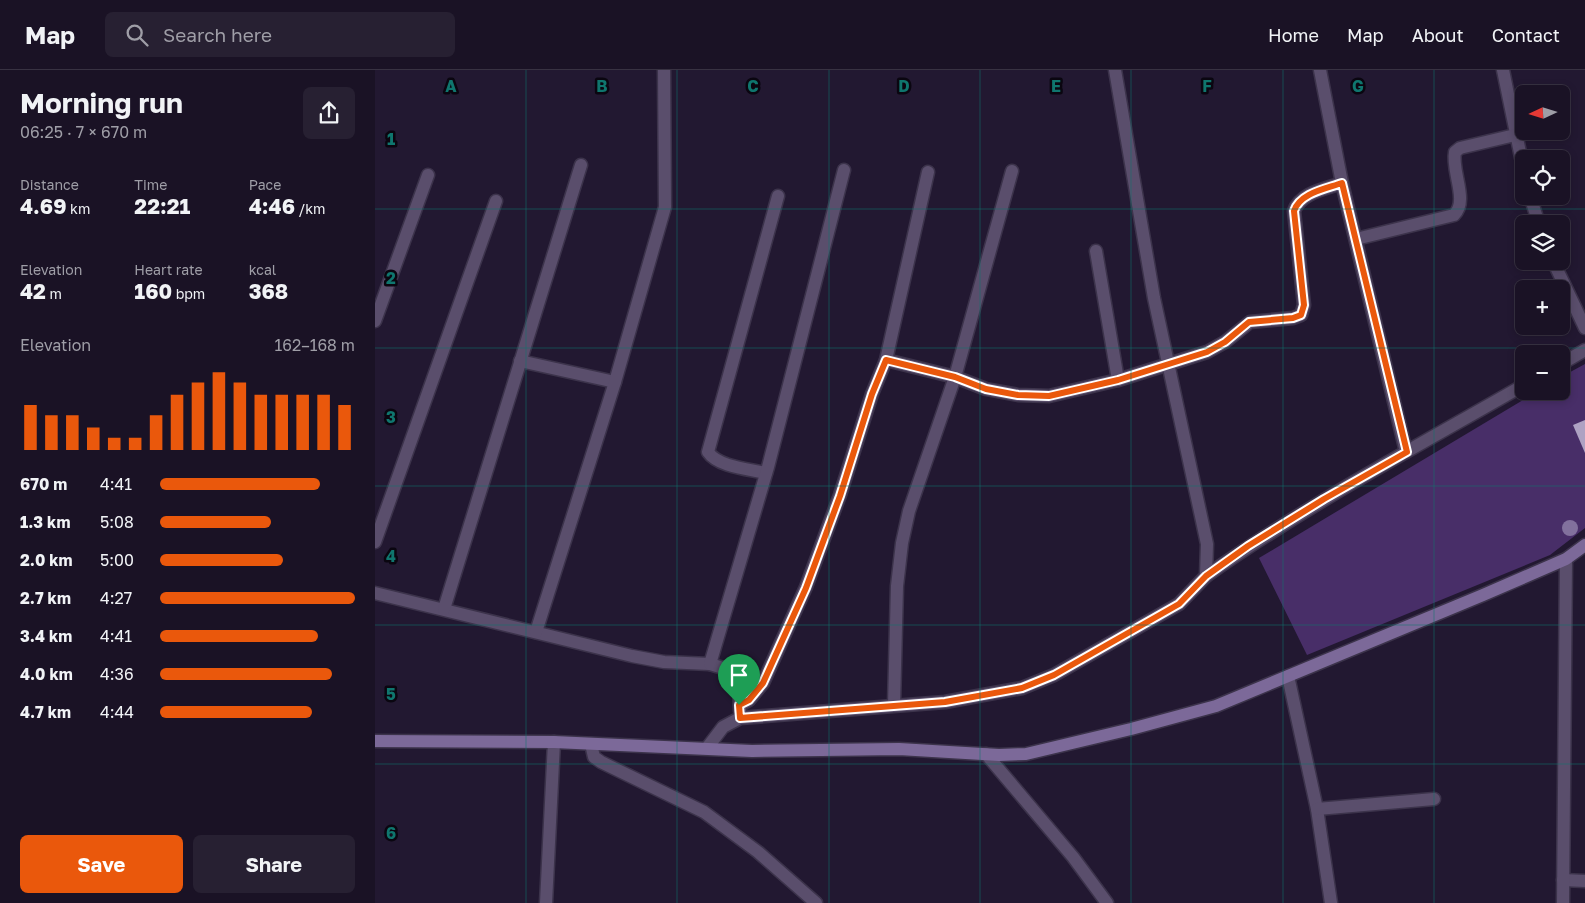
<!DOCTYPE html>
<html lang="en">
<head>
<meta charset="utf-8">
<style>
  body { margin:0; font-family:"Golos Text",sans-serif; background:#272032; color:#f1f3f6; height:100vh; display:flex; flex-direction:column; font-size:19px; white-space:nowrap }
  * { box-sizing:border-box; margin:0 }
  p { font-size:16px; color:#9f9ea7 }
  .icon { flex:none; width:28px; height:28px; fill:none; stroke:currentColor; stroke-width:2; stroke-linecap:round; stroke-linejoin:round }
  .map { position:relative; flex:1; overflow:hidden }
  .drawer { display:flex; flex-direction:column; background:#1a1225; width:375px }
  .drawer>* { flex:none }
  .needle { width:32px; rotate:266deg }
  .fabs { position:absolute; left:1140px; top:15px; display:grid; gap:10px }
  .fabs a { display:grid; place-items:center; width:55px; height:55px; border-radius:8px; background:#1a1225; box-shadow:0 2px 8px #0003,0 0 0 1px #383242; font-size:25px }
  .pin { position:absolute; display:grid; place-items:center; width:42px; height:42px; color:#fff; margin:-51px -21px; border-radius:50% 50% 50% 0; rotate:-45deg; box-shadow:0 0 5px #0007 }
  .pin .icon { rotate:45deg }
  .round { display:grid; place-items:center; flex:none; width:52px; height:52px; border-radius:8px; background:#272032 }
  .overview { display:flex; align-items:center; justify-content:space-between; height:85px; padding:0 20px }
  h1 { font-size:28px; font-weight:700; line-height:38px }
  .figures { display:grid; grid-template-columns:repeat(3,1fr); gap:8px; height:85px; padding:5px 20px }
  .figures div { display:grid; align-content:center }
  .figures b { font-size:21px; font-weight:700 }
  .figures small { font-size:14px; font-weight:400 }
  .figures p { font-size:14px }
  .chart { height:140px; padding:10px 20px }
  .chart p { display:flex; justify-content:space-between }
  .chart svg { width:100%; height:90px; margin-top:5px; stroke:#ea580c; stroke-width:6 }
  .button { display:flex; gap:10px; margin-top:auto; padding:10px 20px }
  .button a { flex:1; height:58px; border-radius:8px; background:#ea580c; color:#fff; font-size:20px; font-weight:700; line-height:58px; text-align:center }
  .button a+a { background:#272032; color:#f1f3f6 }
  ul { padding:0 20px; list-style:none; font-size:16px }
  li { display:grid; grid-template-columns:80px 60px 1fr; align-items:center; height:38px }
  li i { height:12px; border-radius:6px; background:#ea580c }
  header { display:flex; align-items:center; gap:30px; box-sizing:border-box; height:70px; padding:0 25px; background:#1a1225; border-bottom:1px solid #383242 }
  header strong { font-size:24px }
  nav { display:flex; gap:28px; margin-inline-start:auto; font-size:18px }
  .search { width:350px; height:45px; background:#272032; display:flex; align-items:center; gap:12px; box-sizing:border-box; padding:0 18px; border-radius:8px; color:#9f9ea7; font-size:19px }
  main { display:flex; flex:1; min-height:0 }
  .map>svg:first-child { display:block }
  .green { fill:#482e68 }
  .building { fill:#aea2c3 }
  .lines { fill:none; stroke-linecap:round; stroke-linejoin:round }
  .street-casing { stroke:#3c334b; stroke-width:15 }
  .secondary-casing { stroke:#3c334b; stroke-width:15 }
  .street { stroke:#5a4e6c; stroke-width:12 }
  .secondary { stroke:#7c6999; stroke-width:12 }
  .tree { fill:#82719d }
  .route-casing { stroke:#fff; stroke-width:10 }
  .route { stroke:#ea580c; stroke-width:6 }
  .grid { fill:none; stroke:#0f766e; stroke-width:1; stroke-opacity:0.55 }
  .grid-label { font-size:16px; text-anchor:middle; font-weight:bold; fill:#0f766e; stroke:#0a0610; stroke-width:5; stroke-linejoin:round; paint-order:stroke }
</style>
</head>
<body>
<header>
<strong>Map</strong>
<div class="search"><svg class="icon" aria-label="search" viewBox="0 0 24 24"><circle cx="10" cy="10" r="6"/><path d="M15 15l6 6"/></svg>Search here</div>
<nav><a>Home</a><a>Map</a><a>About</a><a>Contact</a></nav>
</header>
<main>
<section class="drawer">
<div class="overview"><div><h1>Morning run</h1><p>06:25 · 7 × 670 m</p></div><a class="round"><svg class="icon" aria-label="share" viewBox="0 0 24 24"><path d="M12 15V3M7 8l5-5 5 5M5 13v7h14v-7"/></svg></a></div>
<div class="figures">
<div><p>Distance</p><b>4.69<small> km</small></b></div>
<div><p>Time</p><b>22:21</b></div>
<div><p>Pace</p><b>4:46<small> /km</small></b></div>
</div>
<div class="figures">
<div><p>Elevation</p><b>42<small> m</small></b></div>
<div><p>Heart rate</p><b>160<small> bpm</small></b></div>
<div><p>kcal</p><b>368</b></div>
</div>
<div class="chart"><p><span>Elevation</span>162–168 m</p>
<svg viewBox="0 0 160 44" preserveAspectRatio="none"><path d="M5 44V22M15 44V27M25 44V27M35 44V33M45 44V38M55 44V38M65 44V27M75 44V17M85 44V11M95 44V6M105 44V11M115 44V17M125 44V17M135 44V17M145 44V17M155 44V22"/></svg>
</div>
<ul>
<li><b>670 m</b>4:41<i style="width:82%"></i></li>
<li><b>1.3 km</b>5:08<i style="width:57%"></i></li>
<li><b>2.0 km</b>5:00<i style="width:63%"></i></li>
<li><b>2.7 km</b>4:27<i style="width:100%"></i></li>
<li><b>3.4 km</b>4:41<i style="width:81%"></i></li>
<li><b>4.0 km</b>4:36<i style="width:88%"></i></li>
<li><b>4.7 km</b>4:44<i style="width:78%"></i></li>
</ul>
<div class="button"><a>Save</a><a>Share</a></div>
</section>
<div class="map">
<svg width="1210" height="833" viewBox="0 0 1210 833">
  <rect width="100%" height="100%" fill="#221831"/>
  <!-- green -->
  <path class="green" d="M1210,294V458L1175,485L932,585L884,488L1163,321H1186V307Z"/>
  <!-- building -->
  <path class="building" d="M1210,350V383L1198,355Z"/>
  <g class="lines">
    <defs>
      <g id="street">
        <path d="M945,0L967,113L1031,382"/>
        <path d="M1128,0L1149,102"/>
        <path d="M1155,126L1164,154"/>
        <path d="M981,169L1079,145C1094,131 1076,101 1080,82L1085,78L1140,65"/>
        <path d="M721,181L743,310"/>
        <path d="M1178,191L1210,258"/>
        <path d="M0,251L53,105"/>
        <path d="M511,290L580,307L611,319L643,325L674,326L743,310L832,282L850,272L875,252L918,248L926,245L929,235L919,141C925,123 950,119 967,113"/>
        <path d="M145,291L240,312"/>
        <path d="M1186,294L1210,280"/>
        <path d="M391,403C374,399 343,397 333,382L403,126"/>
        <path d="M0,472L121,131"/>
        <path d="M831,506C932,435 1041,377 1149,315"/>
        <path d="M0,523L257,586L289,592L335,594L348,598L357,603L364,617L365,641"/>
        <path d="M69,539L206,95"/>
        <path d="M161,562L240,312L290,137L289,0"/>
        <path d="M335,594L393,397L469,100"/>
        <path d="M913,606L942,739L956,833"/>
        <path d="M365,635L374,630L388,613L431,517L465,425L497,324L511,290L553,102"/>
        <path d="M519,635L522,516L527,473L534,441L580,307L637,101"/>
        <path d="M216,674L219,687L226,692L329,742L383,782L441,833"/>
        <path d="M332,678L348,657L365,648L570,632L647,618L679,605L804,534L831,506L832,474L779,228L740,0"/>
        <path d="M611,684L698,787L732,833"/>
        <path d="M942,739L1059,729"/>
        <path d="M1188,810L1210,811"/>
        <path d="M171,833L179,672"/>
        <path d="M1188,833L1191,489"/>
      </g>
      <path id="secondary" d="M0,671L179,672L377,681L524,679L624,685L651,684L756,659L841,636L1108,525L1191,489L1210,475"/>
    </defs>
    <!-- street casing -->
    <use href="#street" class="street-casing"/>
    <!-- secondary casing -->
    <use href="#secondary" class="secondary-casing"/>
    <!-- street -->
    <use href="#street" class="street"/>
    <!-- secondary -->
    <use href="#secondary" class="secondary"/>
  </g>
  <!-- trees -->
  <circle class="tree" cx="1195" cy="458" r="8"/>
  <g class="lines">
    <defs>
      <path id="route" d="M967,113L1032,382L949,429L873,476L831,506L804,534L679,605L647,618L570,632L365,648L364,635L374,630L388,613L431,518L465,426L497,324L511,290L580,307L611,319L643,325L674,326L743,310L832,282L850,272L874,252L918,248L926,245L929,235L919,141C925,123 950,119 967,113Z"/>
    </defs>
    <!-- route casing -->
    <use href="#route" class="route-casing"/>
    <!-- route -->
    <use href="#route" class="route"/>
  </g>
  <!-- grid -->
  <path class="grid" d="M151,0V833M302,0V833M454,0V833M605,0V833M756,0V833M908,0V833M1059,0V833M0,139H1210M0,278H1210M0,416H1210M0,555H1210M0,694H1210"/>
  <g class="grid-label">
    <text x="76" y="22">A</text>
    <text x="227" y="22">B</text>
    <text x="378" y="22">C</text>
    <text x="529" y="22">D</text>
    <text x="681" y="22">E</text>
    <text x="832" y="22">F</text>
    <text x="983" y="22">G</text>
    <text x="16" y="75">1</text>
    <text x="16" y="214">2</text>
    <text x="16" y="353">3</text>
    <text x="16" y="492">4</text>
    <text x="16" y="630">5</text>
    <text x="16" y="769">6</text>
  </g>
</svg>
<div class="fabs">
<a><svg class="needle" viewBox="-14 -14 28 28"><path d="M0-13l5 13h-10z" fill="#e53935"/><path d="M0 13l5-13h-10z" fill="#9f9ea7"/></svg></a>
<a><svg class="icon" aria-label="locate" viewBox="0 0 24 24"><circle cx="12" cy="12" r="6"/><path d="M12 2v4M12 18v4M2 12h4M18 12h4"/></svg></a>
<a><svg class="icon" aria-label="layers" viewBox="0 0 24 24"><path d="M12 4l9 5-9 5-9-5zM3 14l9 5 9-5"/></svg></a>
<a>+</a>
<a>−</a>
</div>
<div class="pin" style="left:364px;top:635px;background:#1e9e55"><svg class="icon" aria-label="arrive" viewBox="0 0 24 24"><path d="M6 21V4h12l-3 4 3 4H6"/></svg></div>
</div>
</main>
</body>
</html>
